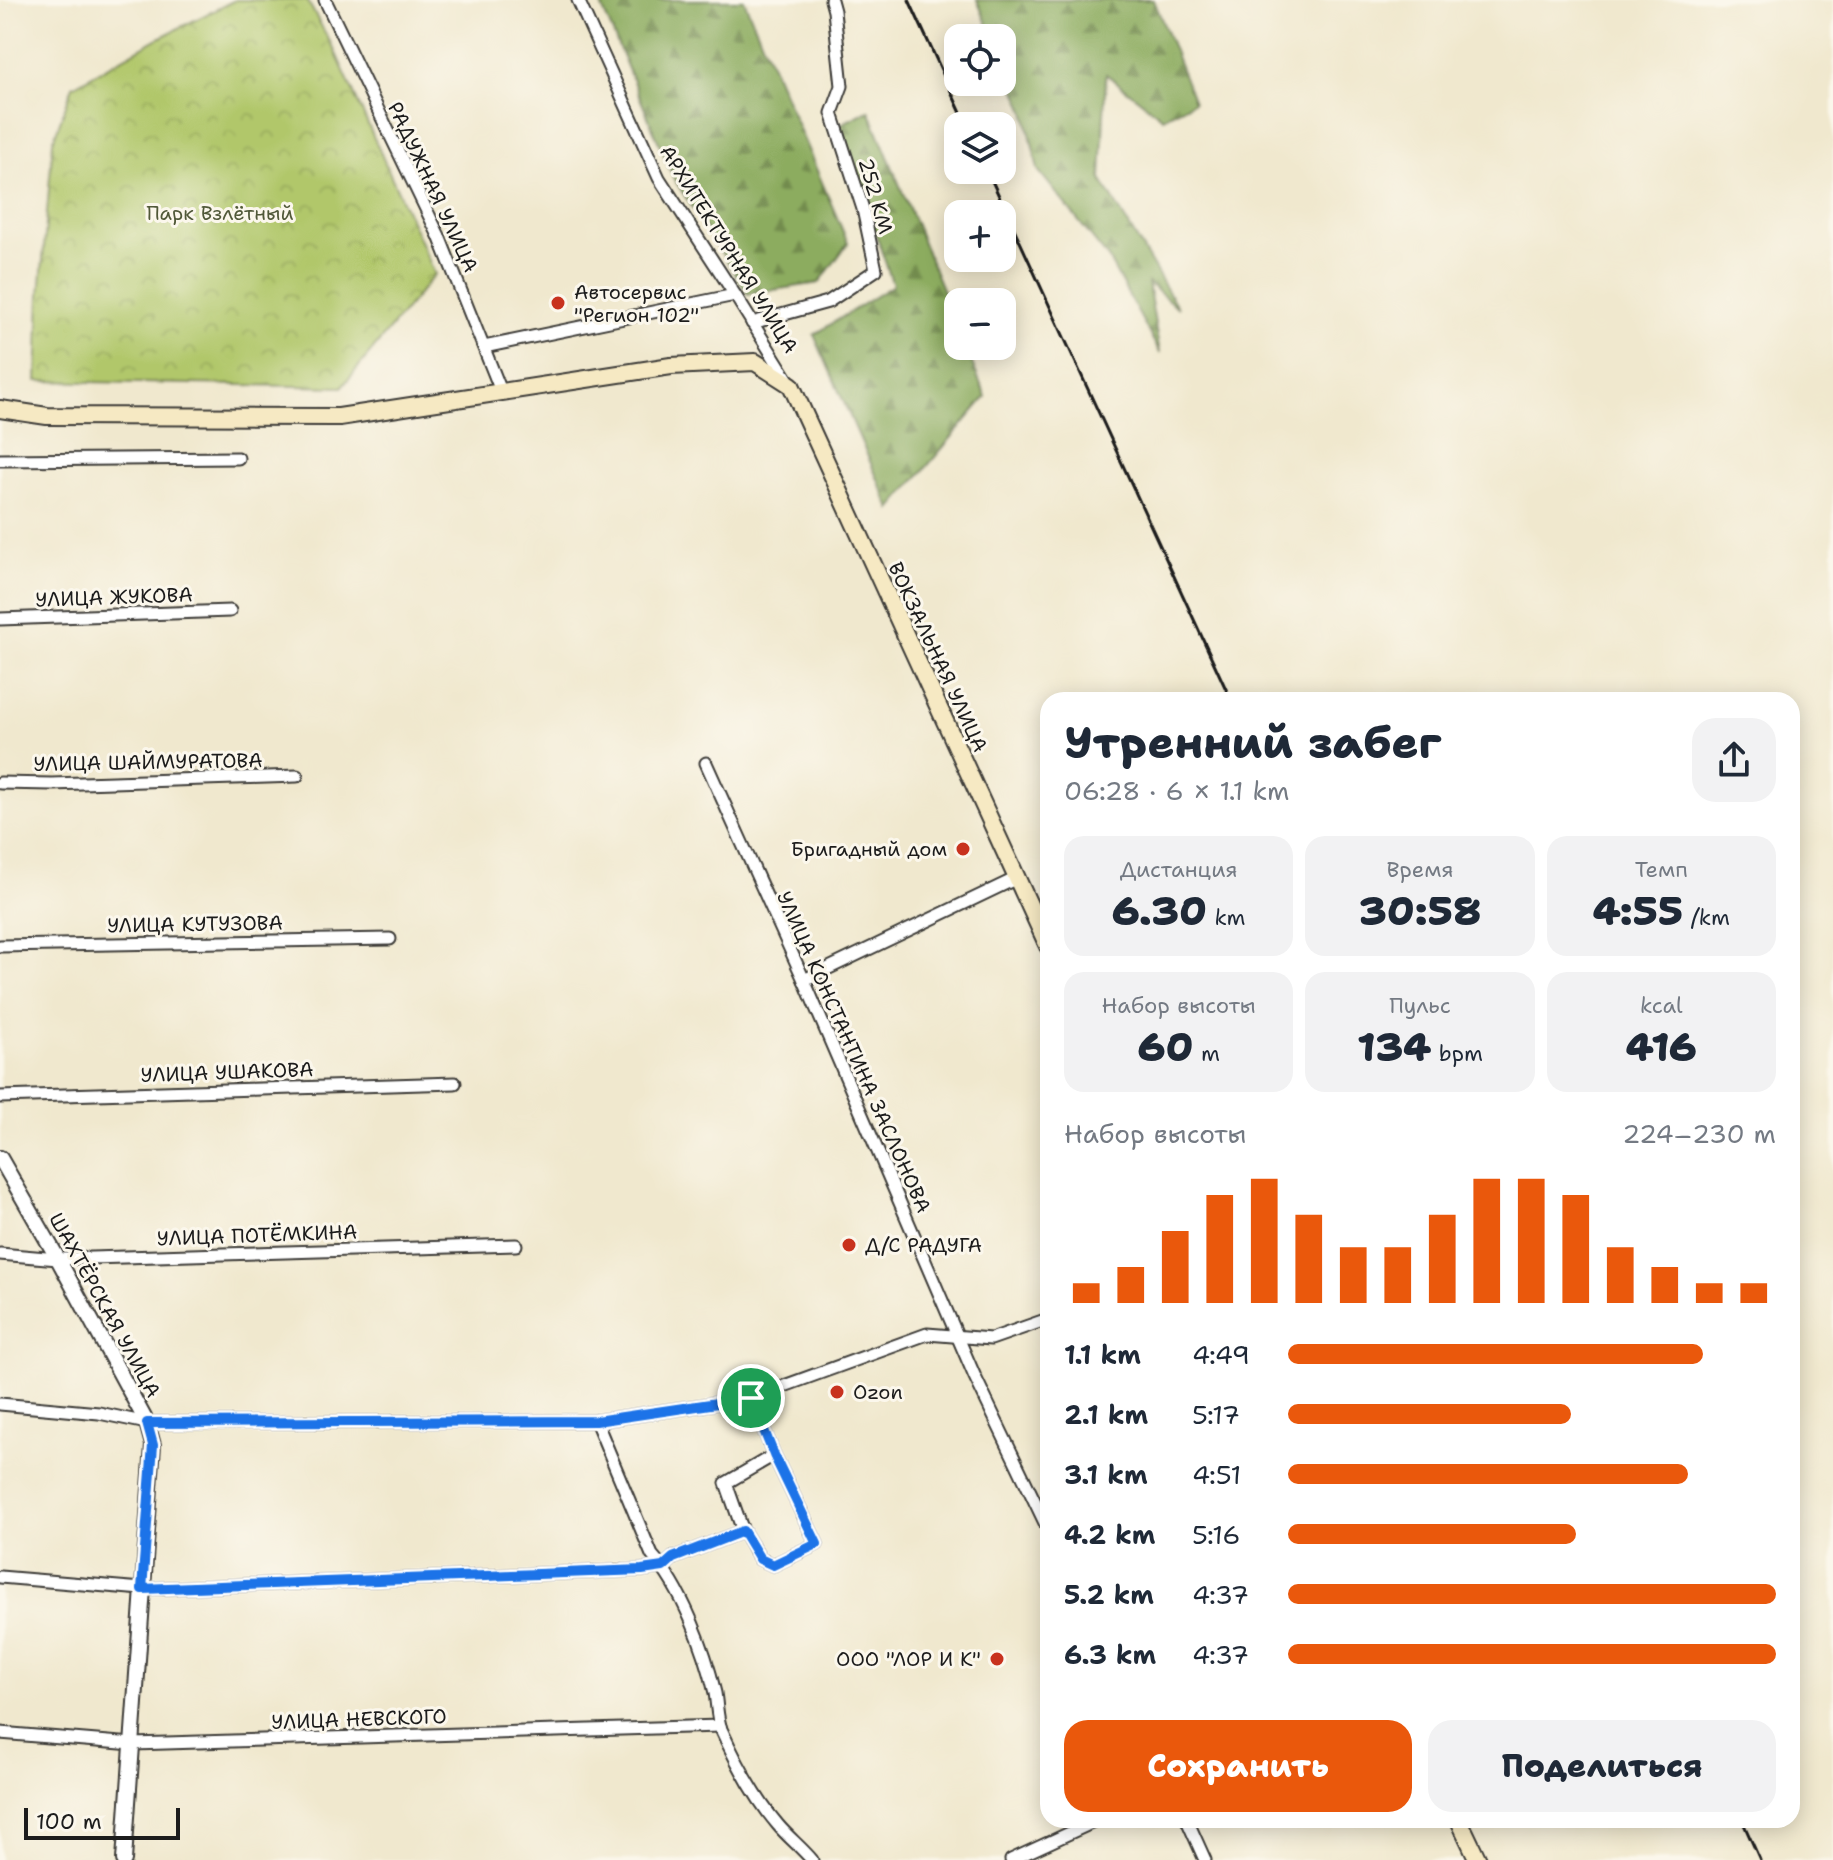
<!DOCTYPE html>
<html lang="ru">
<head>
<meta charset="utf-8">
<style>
  body { margin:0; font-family:"Shantell Sans",sans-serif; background:#f2f2f3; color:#1f2937; height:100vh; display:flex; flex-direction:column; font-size:30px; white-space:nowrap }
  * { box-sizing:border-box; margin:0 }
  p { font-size:26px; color:#747a83 }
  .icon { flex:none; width:44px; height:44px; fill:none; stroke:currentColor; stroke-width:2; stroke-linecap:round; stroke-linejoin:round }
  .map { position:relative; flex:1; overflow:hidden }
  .panel { position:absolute; left:1040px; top:692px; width:760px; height:1136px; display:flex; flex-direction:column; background:#fff; border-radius:24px; box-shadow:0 4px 20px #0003 }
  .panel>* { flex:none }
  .tools { position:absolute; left:944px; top:24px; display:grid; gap:16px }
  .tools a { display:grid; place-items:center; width:72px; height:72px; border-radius:16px; background:#fff; box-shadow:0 4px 20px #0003; font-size:40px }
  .scale { position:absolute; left:24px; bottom:20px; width:156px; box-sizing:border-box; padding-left:8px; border:4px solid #1c1c1c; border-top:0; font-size:22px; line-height:28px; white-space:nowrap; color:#1c1c1c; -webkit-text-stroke:6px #fbf7ec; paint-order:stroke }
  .pin { position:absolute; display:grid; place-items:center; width:68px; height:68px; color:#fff; margin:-34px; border:4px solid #fff; border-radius:50%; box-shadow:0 2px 8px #0007 }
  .round { display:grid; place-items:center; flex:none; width:84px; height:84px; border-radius:24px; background:#f2f2f3 }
  .headline { display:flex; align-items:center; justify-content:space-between; height:136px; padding:0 24px }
  h1 { font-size:44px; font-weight:800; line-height:60px }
  .figures { display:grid; grid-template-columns:repeat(3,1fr); gap:12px; height:136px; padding:8px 24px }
  .figures div { display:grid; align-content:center; border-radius:20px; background:#f2f2f3; text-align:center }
  .figures b { font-size:40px; font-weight:800 }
  .figures small { font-size:22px; font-weight:400 }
  .figures p { font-size:22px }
  .chart { height:224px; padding:16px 24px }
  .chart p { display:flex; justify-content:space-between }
  .chart svg { width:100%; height:144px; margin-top:8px; stroke:#ea580c; stroke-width:6 }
  .action { display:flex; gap:16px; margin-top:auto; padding:16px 24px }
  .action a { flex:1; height:92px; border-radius:24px; background:#ea580c; color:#fff; font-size:32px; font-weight:800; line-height:92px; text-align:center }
  .action a+a { background:#f2f2f3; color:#1f2937 }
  ul { padding:0 24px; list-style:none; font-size:26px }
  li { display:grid; grid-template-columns:128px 96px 1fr; align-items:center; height:60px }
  li i { height:20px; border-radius:10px; background:#ea580c }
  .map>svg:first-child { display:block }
  .forest { fill:url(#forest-firs); stroke:#54643e; stroke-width:2 }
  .park { fill:url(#park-crowns); stroke:#667244; stroke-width:2 }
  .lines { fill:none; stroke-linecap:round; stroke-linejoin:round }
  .minor-casing { stroke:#3c3b37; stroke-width:15 }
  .tertiary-casing { stroke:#3c3b37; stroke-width:18 }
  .secondary-casing { stroke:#3c3b37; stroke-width:20 }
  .minor { stroke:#fff; stroke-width:11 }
  .tertiary { stroke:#fff; stroke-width:14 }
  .secondary { stroke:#f6e9c3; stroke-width:16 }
  .rail { stroke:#1c1c1c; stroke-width:3 }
  .route-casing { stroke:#fff; stroke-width:16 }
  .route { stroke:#1a73e8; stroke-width:10 }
  .poi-dot { fill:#c8321e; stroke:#fbf7ec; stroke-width:3 }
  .labels { text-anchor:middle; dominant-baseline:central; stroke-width:6; stroke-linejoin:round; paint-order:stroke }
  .street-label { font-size:20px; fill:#1c1c1c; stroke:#fbf7ec }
  .park-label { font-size:20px; fill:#505838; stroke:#fbf7ec }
  .poi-label { font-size:20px; fill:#1c1c1c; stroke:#fbf7ec; text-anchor:start }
</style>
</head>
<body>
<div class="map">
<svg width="1833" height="1860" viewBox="0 0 1833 1860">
  <defs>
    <pattern id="forest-firs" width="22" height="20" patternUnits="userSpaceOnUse" patternTransform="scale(2)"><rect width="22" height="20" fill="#8cac5f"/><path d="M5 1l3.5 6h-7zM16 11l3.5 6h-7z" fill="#728b4e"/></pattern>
    <pattern id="park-crowns" width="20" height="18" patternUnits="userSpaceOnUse" patternTransform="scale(2)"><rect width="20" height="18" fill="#b1c76b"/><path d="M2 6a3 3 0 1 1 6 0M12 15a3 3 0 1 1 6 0" fill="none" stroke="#98aa5c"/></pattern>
  </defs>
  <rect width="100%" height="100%" fill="#fbf7ec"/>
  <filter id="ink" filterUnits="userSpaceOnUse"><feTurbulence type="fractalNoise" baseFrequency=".0125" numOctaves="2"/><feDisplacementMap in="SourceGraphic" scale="16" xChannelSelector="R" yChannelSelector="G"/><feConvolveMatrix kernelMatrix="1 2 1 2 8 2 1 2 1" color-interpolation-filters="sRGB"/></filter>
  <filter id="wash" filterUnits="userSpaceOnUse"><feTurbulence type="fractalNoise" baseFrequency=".006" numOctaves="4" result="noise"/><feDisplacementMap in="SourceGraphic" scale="32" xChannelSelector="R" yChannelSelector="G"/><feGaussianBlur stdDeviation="1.8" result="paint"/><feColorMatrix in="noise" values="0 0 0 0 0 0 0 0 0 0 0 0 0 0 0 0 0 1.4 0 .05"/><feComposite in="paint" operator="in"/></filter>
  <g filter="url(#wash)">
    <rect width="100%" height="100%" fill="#f0e8ce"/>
    <!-- forest -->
    <g class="forest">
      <path d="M599,0H744L848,243L819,283L748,294L674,179Z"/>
      <path d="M977,0H1154L1194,102L1163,118L1106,74L1101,179L1178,308L1148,283L1160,353L1108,258L1038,170L1025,111L1002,59V38H993Z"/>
      <path d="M869,110L958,328V346H965L986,397L891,509L814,335L893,285L839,125Z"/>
    </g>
    <!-- park -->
    <path class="park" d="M235,0H307L334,49L435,274L342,387L37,381L40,295L53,141L73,86L157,39Z"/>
  </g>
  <g filter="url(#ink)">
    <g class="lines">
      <defs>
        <g id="minor">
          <path d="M325,0L439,236L501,391"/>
          <path d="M578,0L659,178L735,295L788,380"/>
          <path d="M752,323L828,302L876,270L863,209L832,113L842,86L834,11L831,0"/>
          <path d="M484,347L735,295"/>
          <path d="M0,460L238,458"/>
          <path d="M0,619L230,611"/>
          <path d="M706,763L804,980L975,1377L1048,1529"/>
          <path d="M0,783L52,784L297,776"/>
          <path d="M0,946L390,939"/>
          <path d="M804,980L1017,878"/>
          <path d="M0,1097L455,1083"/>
          <path d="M0,1254L58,1259L516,1245"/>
          <path d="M751,1398L774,1455L817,1544L773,1565L760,1559L743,1531L726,1483L774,1455"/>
          <path d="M0,1404L99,1413L147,1423L596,1421L751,1398L927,1334L991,1339L1048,1319"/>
          <path d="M596,1421L652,1555C682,1588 705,1649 715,1693C717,1705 717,1718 721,1729C736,1762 754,1797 778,1825C788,1837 801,1847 812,1860"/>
          <path d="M0,1577L142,1589L642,1570L663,1567L673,1558L743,1531"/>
          <path d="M0,1733L133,1744L720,1726"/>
          <path d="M1187,1820L1205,1860"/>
          <path d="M1011,1860L1098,1820"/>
        </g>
        <path id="tertiary" d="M0,1158L58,1259L147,1423L153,1445L124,1860"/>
        <g id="secondary">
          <path d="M0,409L47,416L339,417L671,366L755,362L791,385L1048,946"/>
          <path d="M1459,1820L1478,1860"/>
        </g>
      </defs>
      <!-- minor casing -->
      <use href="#minor" class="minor-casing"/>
      <!-- tertiary casing -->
      <use href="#tertiary" class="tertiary-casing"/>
      <!-- secondary casing -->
      <use href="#secondary" class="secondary-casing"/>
      <!-- minor -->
      <use href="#minor" class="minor"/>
      <!-- tertiary -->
      <use href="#tertiary" class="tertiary"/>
      <!-- secondary -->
      <use href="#secondary" class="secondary"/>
      <!-- rail -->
      <g class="rail">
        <path d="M909,0L967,126"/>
        <path d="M987,170L1231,700"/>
        <path d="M1742,1820L1760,1860"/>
      </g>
    </g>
  </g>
  <g class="lines" filter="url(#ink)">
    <defs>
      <path id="route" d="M751,1398L774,1455L817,1544L773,1565L760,1559L743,1531L673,1558L663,1567L642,1570L142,1589L153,1445L147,1423L596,1421Z"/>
    </defs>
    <!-- route casing -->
    <use href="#route" class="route-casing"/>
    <!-- route -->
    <use href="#route" class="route"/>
  </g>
  <!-- markers -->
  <g class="poi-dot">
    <circle cx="558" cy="303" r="8"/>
    <circle cx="963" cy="849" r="8"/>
    <circle cx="849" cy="1245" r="8"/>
    <circle cx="837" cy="1392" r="8"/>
    <circle cx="997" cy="1659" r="8"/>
  </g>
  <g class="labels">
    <!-- street labels -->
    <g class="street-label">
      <text transform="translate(433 187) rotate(65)">РАДУЖНАЯ УЛИЦА</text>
      <text transform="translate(876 196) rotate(74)">252 КМ</text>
      <text transform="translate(729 249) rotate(58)">АРХИТЕКТУРНАЯ УЛИЦА</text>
      <text transform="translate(114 597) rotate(-2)">УЛИЦА ЖУКОВА</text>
      <text transform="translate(938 657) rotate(65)">ВОКЗАЛЬНАЯ УЛИЦА</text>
      <text transform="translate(148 762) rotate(-1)">УЛИЦА ШАЙМУРАТОВА</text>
      <text transform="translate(195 924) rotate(-1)">УЛИЦА КУТУЗОВА</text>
      <text transform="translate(854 1052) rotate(66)">УЛИЦА КОНСТАНТИНА ЗАСЛОНОВА</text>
      <text transform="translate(227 1072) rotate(-2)">УЛИЦА УШАКОВА</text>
      <text transform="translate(257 1235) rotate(-2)">УЛИЦА ПОТЁМКИНА</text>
      <text transform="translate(105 1305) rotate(61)">ШАХТЁРСКАЯ УЛИЦА</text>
      <text transform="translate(359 1719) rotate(-2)">УЛИЦА НЕВСКОГО</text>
    </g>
    <!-- park labels -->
    <g class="park-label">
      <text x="220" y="213">Парк Взлётный</text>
    </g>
    <!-- poi labels -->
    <g class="poi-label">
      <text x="574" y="292">Автосервис<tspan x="574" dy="23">"Регион 102"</tspan></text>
      <text x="947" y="849" text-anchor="end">Бригадный дом</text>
      <text x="865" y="1245">Д/С РАДУГА</text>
      <text x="853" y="1392">Ozon</text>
      <text x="981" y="1659" text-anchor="end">ООО "ЛОР И К"</text>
    </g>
  </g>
</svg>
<div class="tools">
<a><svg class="icon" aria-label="locate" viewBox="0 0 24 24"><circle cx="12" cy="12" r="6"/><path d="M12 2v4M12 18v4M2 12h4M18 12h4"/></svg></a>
<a><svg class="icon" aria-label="layers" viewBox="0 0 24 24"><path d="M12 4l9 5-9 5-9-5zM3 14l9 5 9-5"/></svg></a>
<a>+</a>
<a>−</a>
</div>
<div class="scale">100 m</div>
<div class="pin" style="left:751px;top:1398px;background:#1e9e55"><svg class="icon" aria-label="arrive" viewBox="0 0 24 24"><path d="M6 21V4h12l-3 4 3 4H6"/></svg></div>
<section class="panel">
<div class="headline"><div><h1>Утренний забег</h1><p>06:28 · 6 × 1.1 km</p></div><a class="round"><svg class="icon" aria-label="share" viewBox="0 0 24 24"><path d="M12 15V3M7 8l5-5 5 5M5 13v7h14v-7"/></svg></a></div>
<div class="figures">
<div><p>Дистанция</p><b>6.30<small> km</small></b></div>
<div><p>Время</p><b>30:58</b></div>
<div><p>Темп</p><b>4:55<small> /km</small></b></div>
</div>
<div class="figures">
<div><p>Набор высоты</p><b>60<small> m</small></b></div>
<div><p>Пульс</p><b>134<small> bpm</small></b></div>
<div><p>kcal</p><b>416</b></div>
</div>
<div class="chart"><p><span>Набор высоты</span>224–230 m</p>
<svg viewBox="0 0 160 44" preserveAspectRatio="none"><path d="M5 44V38M15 44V33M25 44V22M35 44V11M45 44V6M55 44V17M65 44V27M75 44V27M85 44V17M95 44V6M105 44V6M115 44V11M125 44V27M135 44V33M145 44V38M155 44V38"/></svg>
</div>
<ul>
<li><b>1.1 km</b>4:49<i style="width:85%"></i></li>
<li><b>2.1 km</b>5:17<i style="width:58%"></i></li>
<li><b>3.1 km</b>4:51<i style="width:82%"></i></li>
<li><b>4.2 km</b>5:16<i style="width:59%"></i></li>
<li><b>5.2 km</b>4:37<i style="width:100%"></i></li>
<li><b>6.3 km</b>4:37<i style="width:100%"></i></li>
</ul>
<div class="action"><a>Сохранить</a><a>Поделиться</a></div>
</section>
</div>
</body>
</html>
